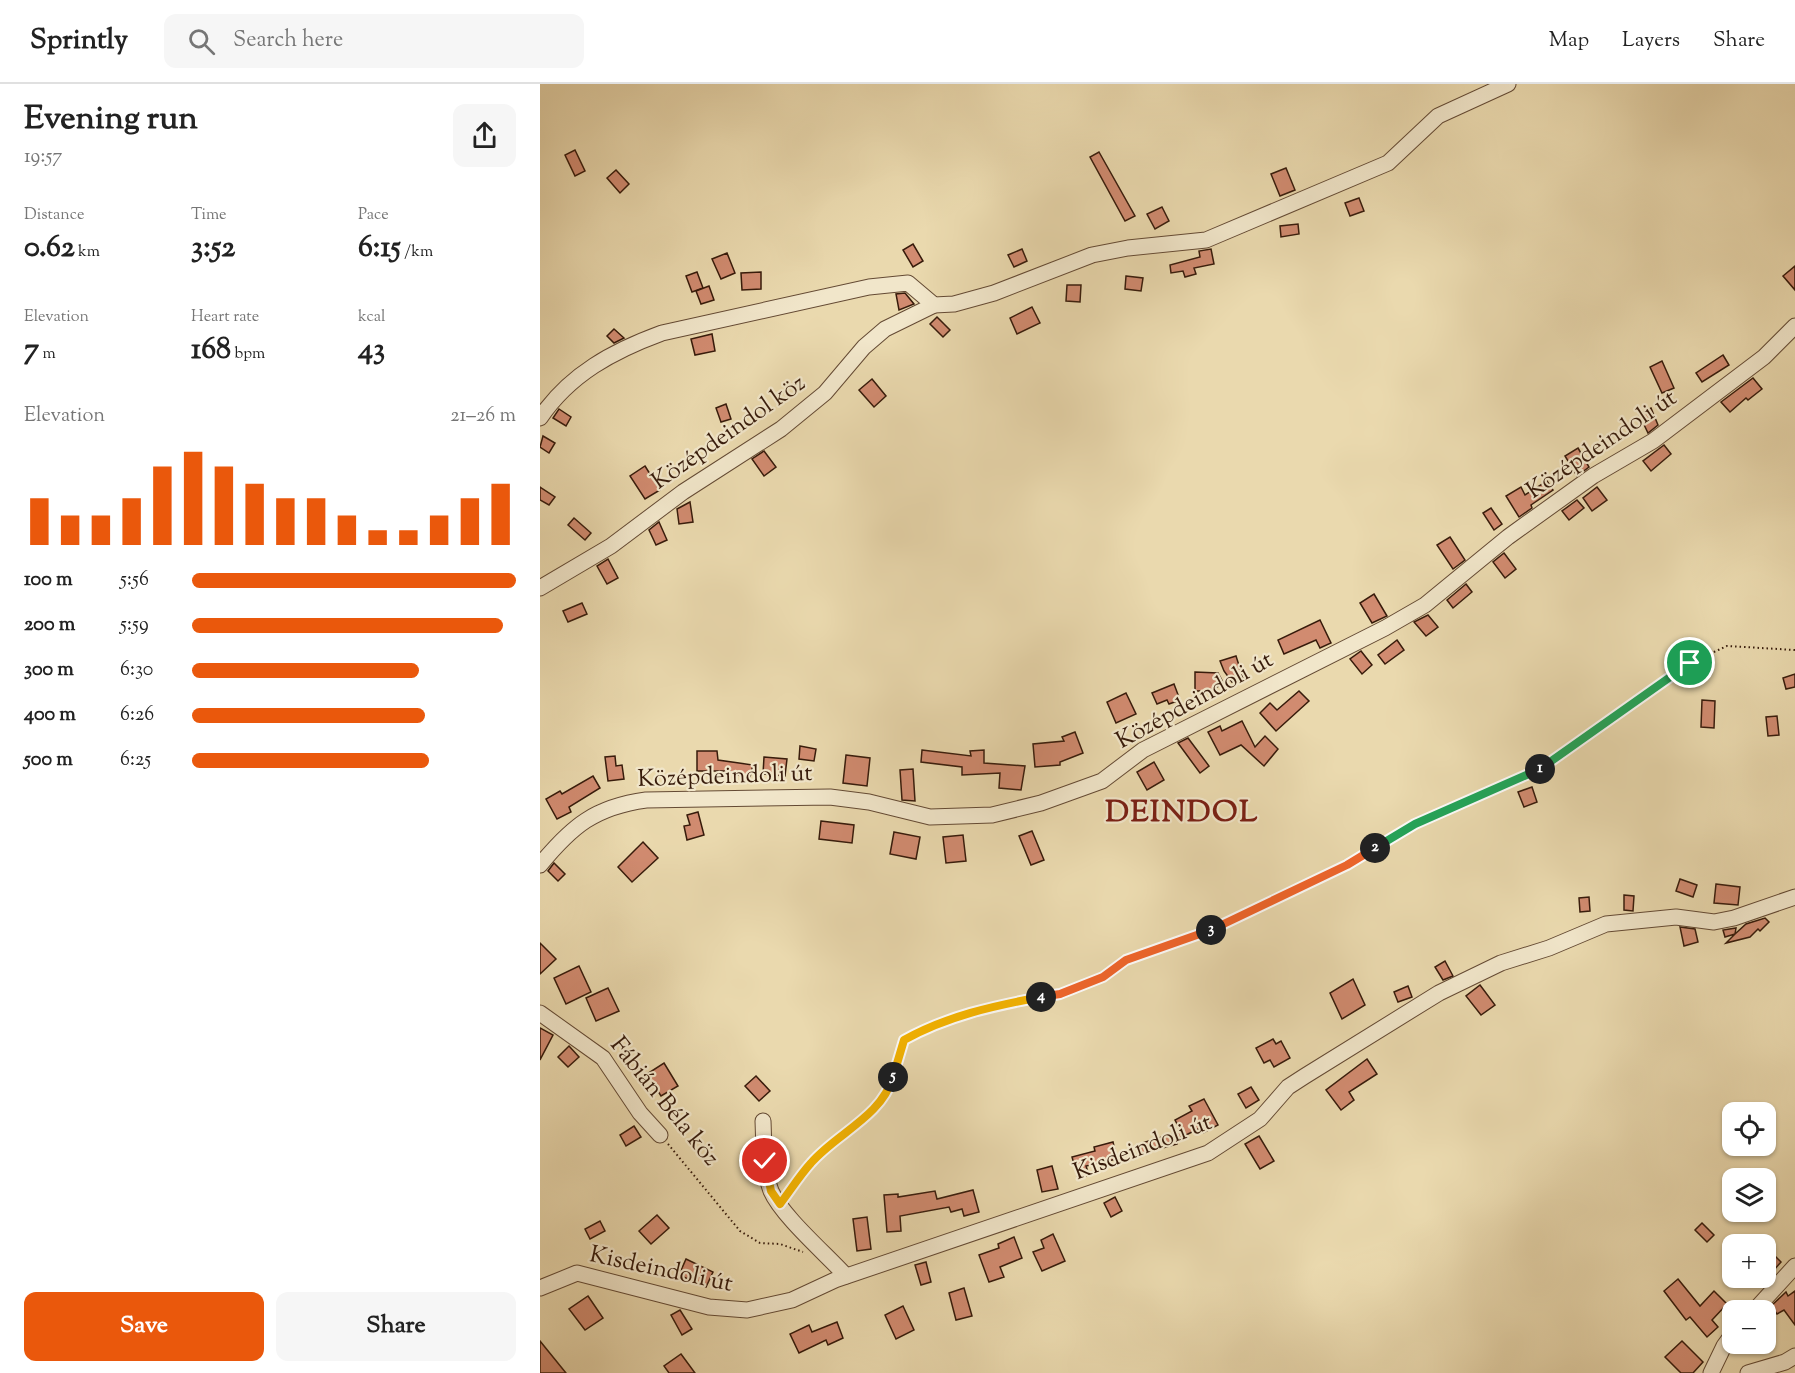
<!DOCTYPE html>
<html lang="en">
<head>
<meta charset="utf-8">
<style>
  body { margin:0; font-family:"Sorts Mill Goudy",serif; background:#f6f6f6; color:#222; height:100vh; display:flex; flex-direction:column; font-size:22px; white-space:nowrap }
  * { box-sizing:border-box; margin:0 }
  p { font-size:20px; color:#767676 }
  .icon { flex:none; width:33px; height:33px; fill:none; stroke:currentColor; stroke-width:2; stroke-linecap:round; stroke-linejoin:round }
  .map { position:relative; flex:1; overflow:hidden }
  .sheet { display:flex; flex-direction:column; background:#fff; width:540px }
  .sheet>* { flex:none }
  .tools { position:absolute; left:1182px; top:1018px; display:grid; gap:12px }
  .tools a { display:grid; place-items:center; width:54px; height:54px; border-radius:12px; background:#fff; box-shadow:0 2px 4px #0004; font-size:30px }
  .pin { position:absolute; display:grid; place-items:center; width:51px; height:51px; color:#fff; margin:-26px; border:3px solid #fff; border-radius:50%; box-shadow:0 2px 6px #0007 }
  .km { position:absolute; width:30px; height:30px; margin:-15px; border-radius:50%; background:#222; color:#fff; font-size:16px; line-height:30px; text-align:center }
  .round { display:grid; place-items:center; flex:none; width:63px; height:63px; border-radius:12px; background:#f6f6f6 }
  .head { display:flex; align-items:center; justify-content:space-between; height:102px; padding:0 24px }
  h1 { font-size:33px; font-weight:700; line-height:45px }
  .metrics { display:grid; grid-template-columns:repeat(3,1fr); gap:9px; height:102px; padding:6px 24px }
  .metrics div { display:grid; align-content:center }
  .metrics b { font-size:30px; font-weight:700 }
  .metrics small { font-size:16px; font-weight:400 }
  .metrics p { font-size:16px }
  .chart { height:168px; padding:12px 24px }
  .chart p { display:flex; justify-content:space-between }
  .chart svg { width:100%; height:108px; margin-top:6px; stroke:#ea580c; stroke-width:6 }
  .action { display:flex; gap:12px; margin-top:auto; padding:12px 24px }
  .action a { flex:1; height:69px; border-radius:12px; background:#ea580c; color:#fff; font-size:24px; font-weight:700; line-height:69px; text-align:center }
  .action a+a { background:#f6f6f6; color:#222 }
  ul { padding:0 24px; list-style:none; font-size:20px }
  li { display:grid; grid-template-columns:96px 72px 1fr; align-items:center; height:45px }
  li i { height:15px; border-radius:8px; background:#ea580c }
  header { display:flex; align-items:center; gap:36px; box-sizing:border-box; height:84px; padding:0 30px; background:#fff; border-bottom:2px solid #e0e0e0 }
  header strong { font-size:28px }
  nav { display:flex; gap:33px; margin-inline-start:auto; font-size:21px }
  .search { width:420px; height:54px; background:#f6f6f6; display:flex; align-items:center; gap:15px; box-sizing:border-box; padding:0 21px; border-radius:12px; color:#767676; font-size:22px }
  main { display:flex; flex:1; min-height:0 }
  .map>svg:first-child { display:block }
  .building { fill:#d18b70; stroke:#371b0b; stroke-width:1.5 }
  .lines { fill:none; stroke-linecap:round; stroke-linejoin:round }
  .minor-casing { stroke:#644a34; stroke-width:17 }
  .path { stroke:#371b0b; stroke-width:2; stroke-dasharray:1.5 3; stroke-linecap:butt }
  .minor { stroke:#f1e6ca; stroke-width:15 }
  .split-1-casing { stroke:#fff; stroke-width:12 }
  .split-2-casing { stroke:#fff; stroke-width:12 }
  .split-3-casing { stroke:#fff; stroke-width:12 }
  .split-4-casing { stroke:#fff; stroke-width:12 }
  .split-5-casing { stroke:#fff; stroke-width:12 }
  .split-6-casing { stroke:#fff; stroke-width:12 }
  .split-1 { stroke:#22a559; stroke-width:8 }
  .split-2 { stroke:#22a559; stroke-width:8 }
  .split-3 { stroke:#f0652b; stroke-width:8 }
  .split-4 { stroke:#f0652b; stroke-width:8 }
  .split-5 { stroke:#f5b400; stroke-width:8 }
  .split-6 { stroke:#f5b400; stroke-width:8 }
  .labels { text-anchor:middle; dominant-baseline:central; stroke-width:4.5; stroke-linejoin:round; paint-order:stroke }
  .street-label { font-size:24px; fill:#371b0b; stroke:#f1e6ca }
  .district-label { font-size:30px; font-weight:bold; letter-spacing:1.5px; fill:#7a1f14; stroke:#f1e6ca }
</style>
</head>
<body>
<header>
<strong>Sprintly</strong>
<div class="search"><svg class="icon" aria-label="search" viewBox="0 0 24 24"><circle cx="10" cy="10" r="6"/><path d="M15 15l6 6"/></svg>Search here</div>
<nav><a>Map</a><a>Layers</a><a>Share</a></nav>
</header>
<main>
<section class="sheet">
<div class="head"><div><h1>Evening run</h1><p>19:57</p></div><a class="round"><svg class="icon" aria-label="share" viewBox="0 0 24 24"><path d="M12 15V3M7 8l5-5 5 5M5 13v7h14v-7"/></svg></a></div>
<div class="metrics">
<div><p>Distance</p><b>0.62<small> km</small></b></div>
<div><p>Time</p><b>3:52</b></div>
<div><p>Pace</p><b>6:15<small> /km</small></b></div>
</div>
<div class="metrics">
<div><p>Elevation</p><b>7<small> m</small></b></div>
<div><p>Heart rate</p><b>168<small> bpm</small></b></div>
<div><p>kcal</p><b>43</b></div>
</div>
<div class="chart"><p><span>Elevation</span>21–26 m</p>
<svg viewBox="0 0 160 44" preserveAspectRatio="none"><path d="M5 44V25M15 44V32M25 44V32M35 44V25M45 44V12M55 44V6M65 44V12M75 44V19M85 44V25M95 44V25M105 44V32M115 44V38M125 44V38M135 44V32M145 44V25M155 44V19"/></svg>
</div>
<ul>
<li><b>100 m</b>5:56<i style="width:100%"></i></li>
<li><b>200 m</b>5:59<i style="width:96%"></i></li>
<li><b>300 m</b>6:30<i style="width:70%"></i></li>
<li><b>400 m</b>6:26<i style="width:72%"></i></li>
<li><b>500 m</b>6:25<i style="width:73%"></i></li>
</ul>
<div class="action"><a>Save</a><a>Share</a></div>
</section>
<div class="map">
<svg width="1255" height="1289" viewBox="0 0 1255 1289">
  <rect width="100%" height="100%" fill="#ead9ae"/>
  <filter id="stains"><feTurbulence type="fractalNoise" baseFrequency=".00333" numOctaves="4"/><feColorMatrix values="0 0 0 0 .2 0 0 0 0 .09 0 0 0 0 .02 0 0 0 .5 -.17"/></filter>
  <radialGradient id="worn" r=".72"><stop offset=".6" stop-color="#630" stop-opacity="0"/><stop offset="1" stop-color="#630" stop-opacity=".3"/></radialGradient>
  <!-- building -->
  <g class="building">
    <path d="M35,66L45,87L35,92L25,71Z"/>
    <path d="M559,68L595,132L585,137L550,73Z"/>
    <path d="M746,84L755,106L740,112L731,90Z"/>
    <path d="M76,86L89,100L80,109L67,94Z"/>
    <path d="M819,114L824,127L810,132L805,119Z"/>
    <path d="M622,123L629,137L615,145L607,130Z"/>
    <path d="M758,140L759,150L741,153L740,142Z"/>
    <path d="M373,160L383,177L373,183L363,166Z"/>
    <path d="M482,165L487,177L474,183L468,171Z"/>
    <path d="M671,165L674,180L654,184L656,190L645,193L643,187L631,189L630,181L660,173L659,167Z"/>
    <path d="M187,169L195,189L181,195L172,175Z"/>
    <path d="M1255,182V206L1243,192Z"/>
    <path d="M157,188L163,204L152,208L146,192Z"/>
    <path d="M221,188V205L202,206L201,189Z"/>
    <path d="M586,192L603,194L601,207L585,205Z"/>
    <path d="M527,201H541L540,218L526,217Z"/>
    <path d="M169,202L174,216L161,220L156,207Z"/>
    <path d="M365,209L374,220L359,226L356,210Z"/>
    <path d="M492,223L500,239L477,250L470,234Z"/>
    <path d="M397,233L410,246L403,253L390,240Z"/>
    <path d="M74,245L84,254L74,259L67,252Z"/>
    <path d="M172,250L175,267L155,271L151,255Z"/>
    <path d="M1183,271L1189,281L1162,298L1156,289Z"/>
    <path d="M1122,277L1134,304L1122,309L1110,283Z"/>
    <path d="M1213,294L1222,305L1208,316L1206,314L1190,328L1181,318Z"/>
    <path d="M332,295L346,312L334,323L319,306Z"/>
    <path d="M186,320L191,335L181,338L176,324Z"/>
    <path d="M1111,324L1118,341L1108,349L1099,330Z"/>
    <path d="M19,325L31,333L26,342L13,334Z"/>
    <path d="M3,352L15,359L9,369L0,363Z"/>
    <path d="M1124,361L1131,370L1111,387L1103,377Z"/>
    <path d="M1038,364L1049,383L1037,392L1025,372Z"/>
    <path d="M224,367L236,383L224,392L212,375Z"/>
    <path d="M105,382L120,406L105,415L90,392Z"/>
    <path d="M1007,397L1013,406L991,421L992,424L979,433L966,412L981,403L985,411Z"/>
    <path d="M0,403L15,413L9,421L0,416Z"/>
    <path d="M1057,403L1067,416L1052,427L1043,414Z"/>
    <path d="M1037,416L1044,424L1029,436L1022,427Z"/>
    <path d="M150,418L153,438L139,440L137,425Z"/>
    <path d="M951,424L962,440L954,446L943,429Z"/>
    <path d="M34,434L51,449L45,456L28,441Z"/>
    <path d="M119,438L127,456L116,461L109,446Z"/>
    <path d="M910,453L925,476L913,485L897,461Z"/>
    <path d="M964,469L976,485L965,494L953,478Z"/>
    <path d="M68,475L78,494L67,500L57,482Z"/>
    <path d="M926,500L932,508L913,524L907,516Z"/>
    <path d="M834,510L847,532L832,539L820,519Z"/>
    <path d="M42,519L47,530L28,538L23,527Z"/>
    <path d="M888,531L898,543L886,552L874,538Z"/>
    <path d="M780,536L791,559L780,564L776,556L744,570L738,556Z"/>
    <path d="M857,556L864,566L845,580L838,571Z"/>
    <path d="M821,567L832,581L822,590L810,575Z"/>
    <path d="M696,572L703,594L692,598L684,587L680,577Z"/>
    <path d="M655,588L678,589L684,600L674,604V607H655Z"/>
    <path d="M1255,590V603L1246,605L1243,594Z"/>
    <path d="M634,600L640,616L629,620L627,616L617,620L612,609Z"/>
    <path d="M759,607L769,617L736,647L720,629L730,619L737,626Z"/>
    <path d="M586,609L596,630L576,639L567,618Z"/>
    <path d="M1162,616L1175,617L1174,644L1161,643Z"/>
    <path d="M1237,632L1239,651L1228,652L1226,633Z"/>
    <path d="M702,637L715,663L725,652L738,665L724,682L701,661L680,671L668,648L680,642L682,647Z"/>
    <path d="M535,648L543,669L520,678V681L495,683L493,660L524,657L522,653Z"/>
    <path d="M648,654L669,682L660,689L638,659Z"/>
    <path d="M260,662L276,665L274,677L259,675Z"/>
    <path d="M382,666L431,672L430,667L444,666V679L485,682L481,706L459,704L460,689L422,691V683L381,678Z"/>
    <path d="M157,667H177L178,676L213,681L210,693L189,690L190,687H157Z"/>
    <path d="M306,671L330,674L327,702L303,699Z"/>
    <path d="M75,672L76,682L82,681L84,695L68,697L65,673Z"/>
    <path d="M224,673L247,675L245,692L223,690Z"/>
    <path d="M614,678L624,696L607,706L597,688Z"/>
    <path d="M373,685L375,717L362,716L360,686Z"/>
    <path d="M53,692L60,704L29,723L31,728L17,735L6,715L20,707L22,710Z"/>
    <path d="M992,703L997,718L984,723L978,708Z"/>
    <path d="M158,728L164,751L147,756L144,742L150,741L147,731Z"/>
    <path d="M281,737L314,741L312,759L279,755Z"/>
    <path d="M492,747L504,776L491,781L479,752Z"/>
    <path d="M354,748L380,753L376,775L350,770Z"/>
    <path d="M423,751L426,777L406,779L403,753Z"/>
    <path d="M103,758L118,774L92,798L78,783Z"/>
    <path d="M14,779L25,790L18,797L8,787Z"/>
    <path d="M1140,795L1157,801L1153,813L1136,807Z"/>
    <path d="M1176,800L1200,803L1198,821L1174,819Z"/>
    <path d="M1084,811L1094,812L1093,827L1084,826Z"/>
    <path d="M1049,813L1050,827L1040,828L1039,814Z"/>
    <path d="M1225,834L1229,838L1220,847L1218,845L1210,853L1186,859L1195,850L1185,853L1183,846L1196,844L1195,850L1206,840Z"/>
    <path d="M1140,843L1155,845L1158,858L1144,862Z"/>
    <path d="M0,859L16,875L0,890Z"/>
    <path d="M905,877L913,892L903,896L895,883Z"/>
    <path d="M39,882L51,908L26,920L14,894Z"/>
    <path d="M813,895L825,921L802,935L790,909Z"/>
    <path d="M940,901L955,921L941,931L926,912Z"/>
    <path d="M868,902L872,913L858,918L854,908Z"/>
    <path d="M68,904L79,927L56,937L46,914Z"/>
    <path d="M0,944L13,951L0,976Z"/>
    <path d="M733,955L736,960L741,957L750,974L734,983L730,976L724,979L716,964Z"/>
    <path d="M29,962L39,973L28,983L18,973Z"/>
    <path d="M827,975L837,990L809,1008L814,1016L801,1026L786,1006Z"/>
    <path d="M124,979L138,1002L121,1012L107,990Z"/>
    <path d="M216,992L230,1007L219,1017L205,1002Z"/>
    <path d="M711,1003L719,1016L706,1024L698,1010Z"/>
    <path d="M664,1015L678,1041L663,1049L660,1044L636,1056L637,1060L601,1070L599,1060L641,1047L635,1036L652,1027L649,1022Z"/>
    <path d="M94,1042L101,1053L86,1062L80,1051Z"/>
    <path d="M719,1052L734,1077L720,1085L705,1060Z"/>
    <path d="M573,1058L577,1075L546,1082L549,1091L538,1094L532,1073L555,1067L554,1063Z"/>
    <path d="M512,1082L518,1105L502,1108L497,1086Z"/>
    <path d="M433,1106L439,1128L424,1132L422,1125L411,1128L409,1123L360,1132L361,1147L347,1148L344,1111L358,1110V1113L395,1107L397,1115Z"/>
    <path d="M575,1113L582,1127L571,1133L564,1119Z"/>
    <path d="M117,1131L129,1144L111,1160L99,1147Z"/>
    <path d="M327,1133L331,1165L317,1167L313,1135Z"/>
    <path d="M60,1137L65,1147L50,1155L45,1145Z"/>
    <path d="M1162,1139L1174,1151L1167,1158L1155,1146Z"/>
    <path d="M513,1150L525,1177L502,1187L493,1168L504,1164L501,1156Z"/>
    <path d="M474,1153L482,1174L460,1183L464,1193L449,1198L439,1171L459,1164L458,1160Z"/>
    <path d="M1233,1170L1241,1178L1226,1195V1178Z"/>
    <path d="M146,1175L173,1188L166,1203L139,1191Z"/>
    <path d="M386,1178L391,1198L381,1201L375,1181Z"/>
    <path d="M1138,1195L1160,1222L1174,1207L1187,1220L1172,1236L1178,1243L1167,1253L1150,1233L1146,1236L1124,1207Z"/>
    <path d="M424,1204L432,1232L416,1236L409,1209Z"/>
    <path d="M1255,1207V1241L1244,1226L1237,1230L1231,1222L1246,1208L1248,1212Z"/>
    <path d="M48,1212L63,1234L45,1246L29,1225Z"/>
    <path d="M363,1222L374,1246L356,1255L345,1231Z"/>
    <path d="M140,1226L152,1245L142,1251L131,1231Z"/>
    <path d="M297,1238L303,1254L288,1261L286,1256L259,1269L250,1250L269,1241L272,1248Z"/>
    <path d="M0,1257L26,1289H0Z"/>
    <path d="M1142,1257L1163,1278L1153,1289H1141L1125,1273Z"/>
    <path d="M141,1270L155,1289H129L124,1282Z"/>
  </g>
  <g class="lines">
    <defs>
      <g id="minor">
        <path d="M0,334C30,290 73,267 122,249L329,203L368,199L394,221L414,220L454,209L552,171L588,164L666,156L848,79L898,32L968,0"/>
        <path d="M0,504L71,462L143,408L241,345L285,309L324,263L345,245L394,221"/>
        <path d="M0,781C32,742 55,723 106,716L290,713L329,718L390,733L452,731L501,719L562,697L603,666L845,544L885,521L968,453L1053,392L1113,357L1224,273L1255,242"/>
        <path d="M0,929L63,974L100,1029L120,1051"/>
        <path d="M223,1037C224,1059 223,1086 231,1107C242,1132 286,1170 306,1192"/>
        <path d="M0,1204L37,1189L169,1223L207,1226L252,1216L295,1196L668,1069L720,1035L748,1003L765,992L899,909L961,879L1009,864L1066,840L1136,833L1174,838L1194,834L1255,813"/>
        <path d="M1214,1227L1255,1182"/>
        <path d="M1171,1289L1184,1262L1192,1251"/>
        <path d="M1208,1289L1245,1278L1255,1272"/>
      </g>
    </defs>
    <!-- minor casing -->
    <use href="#minor" class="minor-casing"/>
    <!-- path -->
    <g class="path">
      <path d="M128,1060L200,1147L220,1159L240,1160L263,1168"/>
      <path d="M249,1109L271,1078L337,1024L349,1006L364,956L404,937L455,922L520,910L563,893L586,876L676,843L725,821L807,781L875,740L1006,683L1150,579L1187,562L1255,566"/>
    </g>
    <!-- minor -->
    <use href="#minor" class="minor"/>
  </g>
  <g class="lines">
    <defs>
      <path id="split-1" d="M1000,685L1150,579"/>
      <path id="split-2" d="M835,764L875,740L1000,685"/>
      <path id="split-3" d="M671,846L807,781L835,764"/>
      <path id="split-4" d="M501,913L520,910L563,893L586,876L671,846"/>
      <path id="split-5" d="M353,993L364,956C407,932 453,922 501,913"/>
      <path id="split-6" d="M225,1077L231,1107L240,1120C250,1107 260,1091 271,1079C297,1049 341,1033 353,993"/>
    </defs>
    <!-- split-1 casing -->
    <use href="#split-1" class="split-1-casing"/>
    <!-- split-2 casing -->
    <use href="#split-2" class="split-2-casing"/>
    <!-- split-3 casing -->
    <use href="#split-3" class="split-3-casing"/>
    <!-- split-4 casing -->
    <use href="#split-4" class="split-4-casing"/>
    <!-- split-5 casing -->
    <use href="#split-5" class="split-5-casing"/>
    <!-- split-6 casing -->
    <use href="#split-6" class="split-6-casing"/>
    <!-- split-1 -->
    <use href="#split-1" class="split-1"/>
    <!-- split-2 -->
    <use href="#split-2" class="split-2"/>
    <!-- split-3 -->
    <use href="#split-3" class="split-3"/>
    <!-- split-4 -->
    <use href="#split-4" class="split-4"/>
    <!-- split-5 -->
    <use href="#split-5" class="split-5"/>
    <!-- split-6 -->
    <use href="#split-6" class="split-6"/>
  </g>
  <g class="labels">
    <!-- street labels -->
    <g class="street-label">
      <text transform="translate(189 349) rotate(-35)">Középdeindol köz</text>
      <text transform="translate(1062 361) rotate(-34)">Középdeindoli út</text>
      <text transform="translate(655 617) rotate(-29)">Középdeindoli út</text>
      <text transform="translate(185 693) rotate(-2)">Középdeindoli út</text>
      <text transform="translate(124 1018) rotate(51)">Fábián Béla köz</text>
      <text transform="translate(603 1064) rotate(-21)">Kisdeindoli út</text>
      <text transform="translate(121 1186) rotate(12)">Kisdeindoli út</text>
    </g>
    <!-- district labels -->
    <g class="district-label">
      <text x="642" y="729">DEINDOL</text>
    </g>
  </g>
  <rect width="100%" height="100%" filter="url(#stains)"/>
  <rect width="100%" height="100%" fill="url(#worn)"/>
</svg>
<div class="tools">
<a><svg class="icon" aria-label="locate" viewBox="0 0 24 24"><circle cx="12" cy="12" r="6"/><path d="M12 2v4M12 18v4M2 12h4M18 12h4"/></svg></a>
<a><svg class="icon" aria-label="layers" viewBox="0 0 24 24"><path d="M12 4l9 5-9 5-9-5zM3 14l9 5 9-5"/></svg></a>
<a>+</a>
<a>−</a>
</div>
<div class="pin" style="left:1150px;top:579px;background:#1e9e55"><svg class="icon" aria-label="arrive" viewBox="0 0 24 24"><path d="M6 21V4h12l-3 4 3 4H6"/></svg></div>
<div class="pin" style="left:225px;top:1077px;background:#d93025"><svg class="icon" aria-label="check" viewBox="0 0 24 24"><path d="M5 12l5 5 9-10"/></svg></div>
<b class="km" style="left:1000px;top:685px">1</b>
<b class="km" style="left:835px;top:764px">2</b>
<b class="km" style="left:671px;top:846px">3</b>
<b class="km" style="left:501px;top:913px">4</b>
<b class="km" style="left:353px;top:993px">5</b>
</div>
</main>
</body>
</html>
